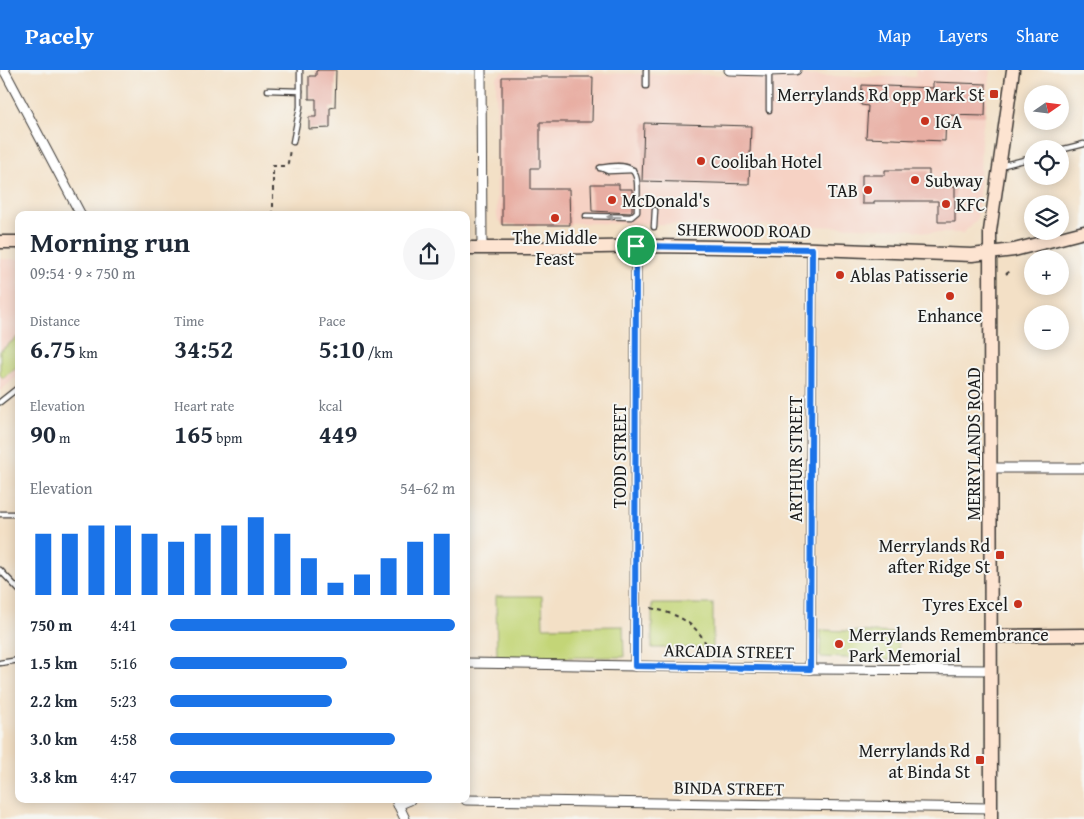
<!DOCTYPE html>
<html lang="en">
<head>
<meta charset="utf-8">
<style>
  body { margin:0; font-family:"Gentium Book Plus",serif; background:#f6f6f7; color:#1f2937; height:100vh; display:flex; flex-direction:column; font-size:19px; white-space:nowrap }
  * { box-sizing:border-box; margin:0 }
  p { font-size:16px; color:#747a83 }
  .icon { flex:none; width:28px; height:28px; fill:none; stroke:currentColor; stroke-width:2; stroke-linecap:round; stroke-linejoin:round }
  .map { position:relative; flex:1; overflow:hidden }
  .sheet { position:absolute; left:15px; top:141px; width:455px; height:592px; display:flex; flex-direction:column; background:#fff; border-radius:10px; box-shadow:0 2px 12px #0003 }
  .sheet>* { flex:none }
  .needle { width:32px; rotate:76deg }
  .buttons { position:absolute; left:1024px; top:15px; display:grid; gap:10px }
  .buttons a { display:grid; place-items:center; width:45px; height:45px; border-radius:50%; background:#fff; box-shadow:0 2px 12px #0003; font-size:25px }
  .pin { position:absolute; display:grid; place-items:center; width:42px; height:42px; color:#fff; margin:-21px; border:2px solid #fff; border-radius:50%; box-shadow:0 1px 5px #0007 }
  .round { display:grid; place-items:center; flex:none; width:52px; height:52px; border-radius:26px; background:#f6f6f7 }
  .summary { display:flex; align-items:center; justify-content:space-between; height:85px; padding:0 15px }
  h1 { font-size:28px; font-weight:700; line-height:38px }
  .stats { display:grid; grid-template-columns:repeat(3,1fr); gap:8px; height:85px; padding:5px 15px }
  .stats div { display:grid; align-content:center }
  .stats b { font-size:25px; font-weight:700 }
  .stats small { font-size:14px; font-weight:400 }
  .stats p { font-size:14px }
  .chart { height:140px; padding:10px 15px }
  .chart p { display:flex; justify-content:space-between }
  .chart svg { width:100%; height:90px; margin-top:5px; stroke:#1a73e8; stroke-width:6 }
  ul { padding:0 15px; list-style:none; font-size:16px }
  li { display:grid; grid-template-columns:80px 60px 1fr; align-items:center; height:38px }
  li i { height:12px; border-radius:6px; background:#1a73e8 }
  header { display:flex; align-items:center; gap:30px; box-sizing:border-box; height:70px; padding:0 25px; background:#1a73e8; color:#fff }
  header strong { font-size:24px }
  nav { display:flex; gap:28px; margin-inline-start:auto; font-size:18px }
  .map>svg:first-child { display:block }
  .built { fill:#f6d2c4 }
  .green { fill:#c3d577; stroke:#70784a }
  .building { fill:#e8aea3 }
  .lines { fill:none; stroke-linecap:round; stroke-linejoin:round }
  .lane-casing { stroke:#3c3936; stroke-width:7 }
  .street-casing { stroke:#3c3936; stroke-width:11 }
  .secondary-casing { stroke:#3c3936; stroke-width:15 }
  .path { stroke:#3c3936; stroke-width:2; stroke-dasharray:4 4; stroke-linecap:butt }
  .lane { stroke:#fff; stroke-width:4.5 }
  .street { stroke:#fff; stroke-width:9 }
  .secondary { stroke:#fde4d1; stroke-width:12 }
  .oneway { fill:#999 }
  .route-casing { stroke:#fff; stroke-width:10 }
  .route { stroke:#1a73e8; stroke-width:6 }
  .poi-dot { fill:#c8321e; stroke:#f6f6f2; stroke-width:2 }
  .labels { text-anchor:middle; dominant-baseline:central; stroke-width:4; stroke-linejoin:round; paint-order:stroke }
  .poi-label { font-size:18px; fill:#1c1c1c; stroke:#f6f6f2; text-anchor:start }
  .street-label { font-size:18px; fill:#1c1c1c; stroke:#f6f6f2 }
</style>
</head>
<body>
<header>
<strong>Pacely</strong>
<nav><a>Map</a><a>Layers</a><a>Share</a></nav>
</header>
<div class="map">
<svg width="1084" height="749" viewBox="0 0 1084 749">
  <rect width="100%" height="100%" fill="#f6f6f2"/>
  <filter id="ink" filterUnits="userSpaceOnUse"><feTurbulence type="fractalNoise" baseFrequency=".02" numOctaves="2"/><feDisplacementMap in="SourceGraphic" scale="10" xChannelSelector="R" yChannelSelector="G"/><feConvolveMatrix kernelMatrix="1 2 1 2 8 2 1 2 1" color-interpolation-filters="sRGB"/></filter>
  <filter id="wash" filterUnits="userSpaceOnUse"><feTurbulence type="fractalNoise" baseFrequency=".0096" numOctaves="4" result="noise"/><feDisplacementMap in="SourceGraphic" scale="20" xChannelSelector="R" yChannelSelector="G"/><feGaussianBlur stdDeviation="1.12" result="paint"/><feColorMatrix in="noise" values="0 0 0 0 0 0 0 0 0 0 0 0 0 0 0 0 0 1.4 0 .05"/><feComposite in="paint" operator="in"/></filter>
  <g filter="url(#wash)">
    <rect width="100%" height="100%" fill="#f3e0c6"/>
    <!-- built -->
    <g class="built">
      <path d="M916,0H991L981,70L980,117L977,150L963,163H931L908,159L859,157L500,152L497,147L496,8L502,2L915,7Z"/>
      <path d="M0,189H19V305L0,321Z"/>
    </g>
    <!-- green -->
    <g class="green">
      <path d="M19,266V295L3,308L0,305V281Z"/>
      <path d="M496,526H542L543,557L623,556L624,587L497,588Z"/>
      <rect x="652" y="534" width="61" height="44"/>
      <path d="M821,560L899,563L898,590L820,587Z"/>
    </g>
    <g id="blocks">
      <!-- building -->
      <g class="building">
        <path d="M319,0H336L335,37L330,38V58L309,59V47H316V29H309V6H316V1Z"/>
        <path d="M502,7H593L592,52H540V98H531V119H569L570,155H502Z"/>
        <path d="M933,12L986,14L985,46L946,45L945,71L866,68L868,36L861,35L862,15L933,18Z"/>
        <path d="M644,53L751,56L749,114L642,111Z"/>
        <path d="M885,100H929V116H955V152H938V131H874V134H862V105H885Z"/>
        <path d="M591,114H619V119H632V140L630,143L592,141Z"/>
      </g>
    </g>
  </g>
  <g filter="url(#ink)">
    <use href="#blocks" fill-opacity="0" stroke="#3c3936" stroke-width="1"/>
    <g class="lines">
      <defs>
        <g id="lane">
          <path d="M646,0V16"/>
          <path d="M268,20L300,21"/>
          <path d="M769,40V1"/>
          <path d="M293,72L300,37V0"/>
          <path d="M1060,80L1084,74"/>
          <path d="M1000,96L1032,88"/>
          <path d="M601,98L608,101L633,100"/>
          <path d="M586,146L631,147L637,142C637,107 644,90 600,98"/>
          <path d="M654,157L655,140"/>
          <path d="M0,332L19,317"/>
          <path d="M0,444H19"/>
          <path d="M0,500L19,520"/>
          <path d="M0,593L19,590"/>
        </g>
        <g id="street">
          <path d="M4,0L81,145"/>
          <path d="M481,0L482,178"/>
          <path d="M729,0L769,1L796,0"/>
          <path d="M990,398H1084"/>
          <path d="M466,593L810,599L991,600"/>
          <path d="M635,596L636,176"/>
          <path d="M810,599L812,179"/>
          <path d="M396,730L405,749"/>
          <path d="M466,730L991,738"/>
          <path d="M398,735L410,730"/>
        </g>
        <g id="secondary">
          <path d="M0,172H19"/>
          <path d="M466,178H544L655,176L790,178L972,185L1014,180L1084,162"/>
          <path d="M991,566L1084,565"/>
          <path d="M991,749L990,161L1013,0"/>
        </g>
      </defs>
      <!-- lane casing -->
      <use href="#lane" class="lane-casing"/>
      <!-- street casing -->
      <use href="#street" class="street-casing"/>
      <!-- secondary casing -->
      <use href="#secondary" class="secondary-casing"/>
      <!-- path -->
      <g class="path">
        <path d="M273,145V96H284L288,93L290,79"/>
        <path d="M1006,204L1012,200"/>
        <path d="M651,538C678,544 699,554 709,581"/>
      </g>
      <!-- lane -->
      <use href="#lane" class="lane"/>
      <!-- street -->
      <use href="#street" class="street"/>
      <!-- secondary -->
      <use href="#secondary" class="secondary"/>
    </g>
    <!-- one-way arrows -->
    <defs><path id="oneway-solid" d="M-6-.8H1V-3.2L6.5 0L1 3.2V.8H-6Z" transform="scale(1.25)"/></defs>
    <use class="oneway" href="#oneway-solid" transform="translate(614 147) rotate(-179)"/>
  </g>
  <g class="lines" filter="url(#ink)">
    <defs>
      <path id="route" d="M636,176L812,179L810,599L635,596Z"/>
    </defs>
    <!-- route casing -->
    <use href="#route" class="route-casing"/>
    <!-- route -->
    <use href="#route" class="route"/>
  </g>
  <!-- markers -->
  <g class="poi-dot">
    <rect x="989" y="19" width="10" height="10" rx="2.5"/>
    <circle cx="925" cy="51" r="5"/>
    <circle cx="701" cy="91" r="5"/>
    <circle cx="915" cy="110" r="5"/>
    <circle cx="868" cy="120" r="5"/>
    <circle cx="612" cy="130" r="5"/>
    <circle cx="946" cy="134" r="5"/>
    <circle cx="555" cy="148" r="5"/>
    <circle cx="840" cy="205" r="5"/>
    <circle cx="950" cy="226" r="5"/>
    <rect x="995" y="480" width="10" height="10" rx="2.5"/>
    <circle cx="1018" cy="534" r="5"/>
    <circle cx="839" cy="574" r="5"/>
    <rect x="975" y="685" width="10" height="10" rx="2.5"/>
  </g>
  <g class="labels">
    <!-- poi labels -->
    <g class="poi-label">
      <text x="984" y="24" text-anchor="end">Merrylands Rd opp Mark St</text>
      <text x="935" y="51">IGA</text>
      <text x="711" y="91">Coolibah Hotel</text>
      <text x="925" y="110">Subway</text>
      <text x="858" y="120" text-anchor="end">TAB</text>
      <text x="622" y="130">McDonald's</text>
      <text x="956" y="134">KFC</text>
      <text x="555" y="167" text-anchor="middle">The Middle<tspan x="555" dy="21">Feast</tspan></text>
      <text x="850" y="205">Ablas Patisserie</text>
      <text x="950" y="245" text-anchor="middle">Enhance</text>
      <text x="990" y="475" text-anchor="end">Merrylands Rd<tspan x="990" dy="21">after Ridge St</tspan></text>
      <text x="1008" y="534" text-anchor="end">Tyres Excel</text>
      <text x="849" y="564">Merrylands Remembrance<tspan x="849" dy="21">Park Memorial</tspan></text>
      <text x="970" y="680" text-anchor="end">Merrylands Rd<tspan x="970" dy="21">at Binda St</tspan></text>
    </g>
    <!-- street labels -->
    <g class="street-label">
      <text transform="translate(744 160) rotate(1)">SHERWOOD ROAD</text>
      <text transform="translate(973 374) rotate(-90)">MERRYLANDS ROAD</text>
      <text transform="translate(619 386) rotate(-90)">TODD STREET</text>
      <text transform="translate(795 389) rotate(-90)">ARTHUR STREET</text>
      <text transform="translate(729 581) rotate(1)">ARCADIA STREET</text>
      <text transform="translate(729 718) rotate(1)">BINDA STREET</text>
    </g>
  </g>
</svg>
<div class="buttons">
<a><svg class="needle" viewBox="-14 -14 28 28"><path d="M0-13l5 13h-10z" fill="#e53935"/><path d="M0 13l5-13h-10z" fill="#747a83"/></svg></a>
<a><svg class="icon" aria-label="locate" viewBox="0 0 24 24"><circle cx="12" cy="12" r="6"/><path d="M12 2v4M12 18v4M2 12h4M18 12h4"/></svg></a>
<a><svg class="icon" aria-label="layers" viewBox="0 0 24 24"><path d="M12 4l9 5-9 5-9-5zM3 14l9 5 9-5"/></svg></a>
<a>+</a>
<a>−</a>
</div>
<div class="pin" style="left:636px;top:176px;background:#1e9e55"><svg class="icon" aria-label="arrive" viewBox="0 0 24 24"><path d="M6 21V4h12l-3 4 3 4H6"/></svg></div>
<section class="sheet">
<div class="summary"><div><h1>Morning run</h1><p>09:54 · 9 × 750 m</p></div><a class="round"><svg class="icon" aria-label="share" viewBox="0 0 24 24"><path d="M12 15V3M7 8l5-5 5 5M5 13v7h14v-7"/></svg></a></div>
<div class="stats">
<div><p>Distance</p><b>6.75<small> km</small></b></div>
<div><p>Time</p><b>34:52</b></div>
<div><p>Pace</p><b>5:10<small> /km</small></b></div>
</div>
<div class="stats">
<div><p>Elevation</p><b>90<small> m</small></b></div>
<div><p>Heart rate</p><b>165<small> bpm</small></b></div>
<div><p>kcal</p><b>449</b></div>
</div>
<div class="chart"><p><span>Elevation</span>54–62 m</p>
<svg viewBox="0 0 160 44" preserveAspectRatio="none"><path d="M5 44V14M15 44V14M25 44V10M35 44V10M45 44V14M55 44V18M65 44V14M75 44V10M85 44V6M95 44V14M105 44V26M115 44V38M125 44V34M135 44V26M145 44V18M155 44V14"/></svg>
</div>
<ul>
<li><b>750 m</b>4:41<i style="width:100%"></i></li>
<li><b>1.5 km</b>5:16<i style="width:62%"></i></li>
<li><b>2.2 km</b>5:23<i style="width:57%"></i></li>
<li><b>3.0 km</b>4:58<i style="width:79%"></i></li>
<li><b>3.8 km</b>4:47<i style="width:92%"></i></li>
</ul>
</section>
</div>
</body>
</html>
